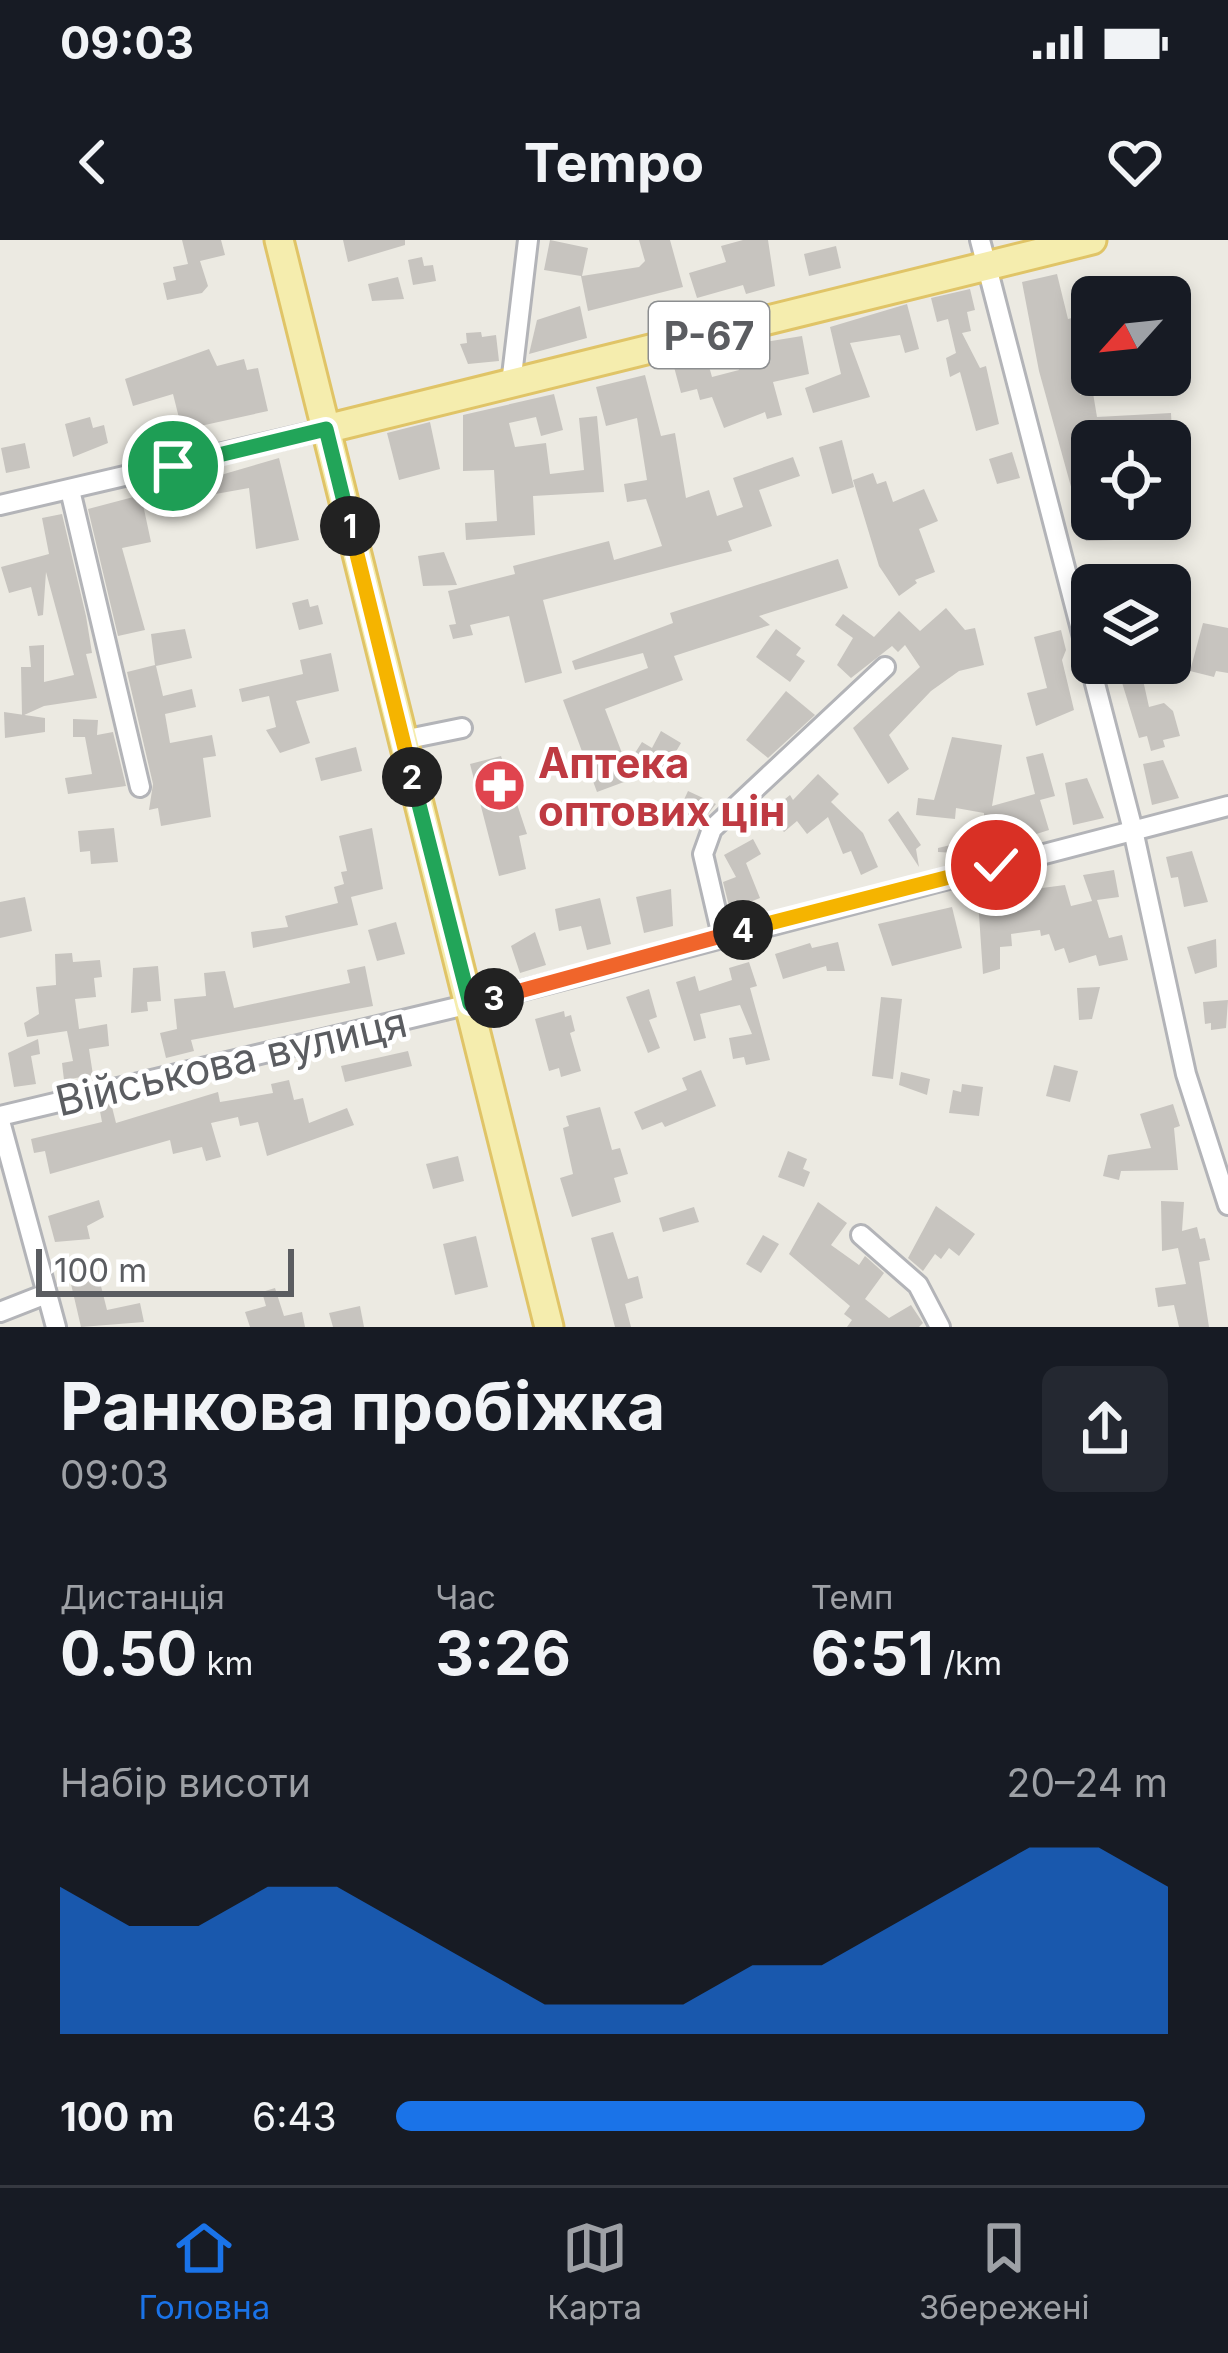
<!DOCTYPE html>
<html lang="uk">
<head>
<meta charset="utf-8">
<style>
  body { margin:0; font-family:Inter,sans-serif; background:#242831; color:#f1f3f6; height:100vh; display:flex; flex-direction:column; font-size:45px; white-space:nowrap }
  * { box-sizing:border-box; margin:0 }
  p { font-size:39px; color:#9ea1a6 }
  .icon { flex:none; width:66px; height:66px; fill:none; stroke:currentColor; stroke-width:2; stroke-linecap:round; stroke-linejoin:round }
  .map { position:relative; height:1087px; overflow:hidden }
  .side { display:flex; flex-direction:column; background:#171b24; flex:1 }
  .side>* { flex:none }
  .needle { width:78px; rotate:243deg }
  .controls { position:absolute; left:1071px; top:36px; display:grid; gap:24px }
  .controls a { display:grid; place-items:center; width:120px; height:120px; border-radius:18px; background:#171b24; box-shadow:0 6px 18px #0003; font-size:60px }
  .scale { position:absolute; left:36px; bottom:30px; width:258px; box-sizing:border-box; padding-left:12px; border:6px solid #5b5d61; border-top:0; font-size:33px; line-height:42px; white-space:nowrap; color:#5b5d61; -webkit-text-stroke:9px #fff; paint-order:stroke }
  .pin { position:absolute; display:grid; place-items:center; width:102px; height:102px; color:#fff; margin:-51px; border:6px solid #fff; border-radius:50%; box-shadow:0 3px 12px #0007 }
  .km { position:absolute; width:60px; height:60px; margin:-30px; border-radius:50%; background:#222; color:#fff; font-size:33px; line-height:60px; text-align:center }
  .round { display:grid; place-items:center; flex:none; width:126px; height:126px; border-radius:18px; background:#242831 }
  .summary { display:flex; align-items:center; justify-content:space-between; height:204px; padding:0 60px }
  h1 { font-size:66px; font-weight:700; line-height:90px }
  .metrics { display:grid; grid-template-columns:repeat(3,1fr); gap:18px; height:204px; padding:12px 60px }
  .metrics div { display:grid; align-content:center }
  .metrics b { font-size:60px; font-weight:700 }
  .metrics small { font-size:33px; font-weight:400 }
  .metrics p { font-size:33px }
  .chart { height:336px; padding:24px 60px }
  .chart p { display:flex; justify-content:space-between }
  .chart svg { width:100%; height:216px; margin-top:12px; fill:#1a73e8; opacity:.7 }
  ul { padding:0 60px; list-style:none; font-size:39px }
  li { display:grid; grid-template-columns:192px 144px 1fr; align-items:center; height:90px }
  li i { height:30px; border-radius:15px; background:#1a73e8 }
  .status { display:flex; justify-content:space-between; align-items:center; height:84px; padding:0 60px; background:#171b24; direction:ltr }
  .status svg { height:33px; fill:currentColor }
  header { display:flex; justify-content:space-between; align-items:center; height:156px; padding:0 60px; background:#171b24; font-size:54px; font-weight:700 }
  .dock { display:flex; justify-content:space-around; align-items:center; height:168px; border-top:3px solid #363941; background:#171b24; font-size:33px; color:#9ea1a6 }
  .dock a { display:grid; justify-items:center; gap:6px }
  .dock .selected { color:#1a73e8 }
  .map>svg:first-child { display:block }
  .building { fill:#c7c4bf }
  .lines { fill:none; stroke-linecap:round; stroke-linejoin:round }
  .minor-casing { stroke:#b3b4b8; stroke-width:24 }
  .primary-casing { stroke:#e0c467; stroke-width:33 }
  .minor { stroke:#fff; stroke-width:18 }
  .primary { stroke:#f5edae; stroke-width:27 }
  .split-1-casing { stroke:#fff; stroke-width:24 }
  .split-2-casing { stroke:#fff; stroke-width:24 }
  .split-3-casing { stroke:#fff; stroke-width:24 }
  .split-4-casing { stroke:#fff; stroke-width:24 }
  .split-5-casing { stroke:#fff; stroke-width:24 }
  .split-1 { stroke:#22a559; stroke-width:15 }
  .split-2 { stroke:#f5b400; stroke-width:15 }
  .split-3 { stroke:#22a559; stroke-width:15 }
  .split-4 { stroke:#f0652b; stroke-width:15 }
  .split-5 { stroke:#f5b400; stroke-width:15 }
  .labels { text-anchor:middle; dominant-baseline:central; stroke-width:9; stroke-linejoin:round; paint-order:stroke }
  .shield { fill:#fff; stroke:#8c8e90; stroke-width:3 }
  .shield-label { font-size:39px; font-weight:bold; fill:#5b5d61 }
  .health-label { font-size:42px; font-weight:bold; fill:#be3a42; stroke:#fff; text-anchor:start }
  .street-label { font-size:42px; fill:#5b5d61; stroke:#fff }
</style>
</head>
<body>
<div class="status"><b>09:03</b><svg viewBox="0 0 49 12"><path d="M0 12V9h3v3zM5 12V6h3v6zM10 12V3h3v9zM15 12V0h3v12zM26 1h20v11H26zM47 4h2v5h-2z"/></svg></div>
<header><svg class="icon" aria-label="back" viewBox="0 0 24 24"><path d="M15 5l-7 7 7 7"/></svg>Tempo<svg class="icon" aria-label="heart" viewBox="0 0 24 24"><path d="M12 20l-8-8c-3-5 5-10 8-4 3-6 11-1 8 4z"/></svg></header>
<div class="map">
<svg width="1228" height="1087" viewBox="0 0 1228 1087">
  <rect width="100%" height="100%" fill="#eceae2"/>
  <!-- building -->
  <g class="building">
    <path d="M182,0H221L225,15L200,21L208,46L202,53L167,60L163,43L176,40L173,27L188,24Z"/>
    <path d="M343,0H405V5L348,22Z"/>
    <path d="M550,0L588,8L582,36L639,27L645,21L639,0H670L683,47L588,71L581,36L544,30Z"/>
    <path d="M743,0H768L775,46L746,54L743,45L697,58L689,33L726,22L721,6Z"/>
    <path d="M836,6L841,28L809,36L804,14Z"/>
    <path d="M422,17L424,26L433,25L436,41L413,45L408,20Z"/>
    <path d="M1057,34L1068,79L1092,73V92L1081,95L1086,117L1072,120L1080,155L1093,153L1097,177L1171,173L1172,192L1153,194V201H1092V279H1124L1129,296L1114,300L1086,301L1039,131L1022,42Z"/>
    <path d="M398,37L404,59L372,61L368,44Z"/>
    <path d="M970,49L975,70L967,72L971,91L962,93L980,128L986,126L999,184L976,191L960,132L950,137L946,118L956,113L948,79L937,82L931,58Z"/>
    <path d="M907,64L919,109L905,113L900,95L850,103L870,157L813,173L805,148L841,134L830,87Z"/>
    <path d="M580,66L587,98L529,114L537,80Z"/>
    <path d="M481,92L482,97L496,95L499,121L468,124L460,104L467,103L466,93Z"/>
    <path d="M802,96L809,134L773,142L782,175L767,179L765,172L724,188L712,157L700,160L697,149L681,153L674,127L707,119L712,137L739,130L734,107Z"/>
    <path d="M209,109L217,126L244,119L247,130L258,128L268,171L182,190L173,154L133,166L125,139Z"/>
    <path d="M645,135L661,196L675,193L686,258L709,250L717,276L743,267L733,238L793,217L800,236L759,250L772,286L728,301L732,311L543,360L562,433L525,443L509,376L470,385L473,395L453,399L449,385L456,384L448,351L515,334L513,326L609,301L614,320L662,306L646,259L627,262L624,244L647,240L637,178L606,186L596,147Z"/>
    <path d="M554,154L563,190L541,196L536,177L509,183L515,207L546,203L550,234L584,230L579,178L597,176L604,252L533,256L535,295L466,300L465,283L497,281L494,230L463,231V175Z"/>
    <path d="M90,177L93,188L104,185L108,203L73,217L65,184Z"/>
    <path d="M430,182L440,229L399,240L387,193Z"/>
    <path d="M842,200L854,247L832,254L819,207Z"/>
    <path d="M25,203L30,228L6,233L1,208Z"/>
    <path d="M1012,212L1020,238L997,244L989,219Z"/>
    <path d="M279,218L299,300L256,309L249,248L210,255L207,239Z"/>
    <path d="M873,233L877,244L886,241L893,262L924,249L938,281L919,289L935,332L915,340L917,343L899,356L879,326L853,240Z"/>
    <path d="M141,255L151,302L122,308L145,390L118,396L88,269Z"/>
    <path d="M62,274L86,376L92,413L86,414L97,458L44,466L22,476L21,427H31L29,406L44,405V442L74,435L46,332L43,375L38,376L31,347L9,353L1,327L49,314L42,278Z"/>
    <path d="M444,312L457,345L423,346L418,316Z"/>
    <path d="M838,319L848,348L759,376L770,385L674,416L683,440L605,469L632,539L597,552L563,460L648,428L643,413L575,430L572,421L673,383L670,373Z"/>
    <path d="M308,359L310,367L318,365L323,384L299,390L292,363Z"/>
    <path d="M946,368L965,390L975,388L984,425L959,431L931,451L889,495L909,529L888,544L853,488L920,427L905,405L898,412L892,406L851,438L837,425L853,398L835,385L843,374L874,397L899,371L920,391Z"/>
    <path d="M1203,383L1228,388V433L1216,431L1214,437L1190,431Z"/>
    <path d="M185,389L192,418L156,426L163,456L192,449L196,467L165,474L170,503L212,495L216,516L203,518L211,577L161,586L158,568L149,570L153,544L127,432L155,425L151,394Z"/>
    <path d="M776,389L801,408L796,415L805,421L790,442L756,417Z"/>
    <path d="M1061,390L1066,410L1062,420L1074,470L1036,486L1027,453L1047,448L1034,397Z"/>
    <path d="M331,413L339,451L296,461L310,503L280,513L266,490L276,487L269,456L242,462L239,449L303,434L300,420Z"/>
    <path d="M1116,423H1188L1189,428L1143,440L1149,467L1164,463L1173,471L1180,496L1163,500L1165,507L1151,511L1147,496L1139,498Z"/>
    <path d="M786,451L815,475L768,518L746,500Z"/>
    <path d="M4,472L45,478V492L5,498Z"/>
    <path d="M73,479L98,480L97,495L113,492L126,546L68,554L65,538L92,534L85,497H73Z"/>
    <path d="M661,491L681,503L668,525L660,528L635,513L642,502L652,508Z"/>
    <path d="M952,497L1002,505L992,566L1035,554L1026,517L1043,513L1055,556L1040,560L1049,590L974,614L938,612V608L984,597V573L956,568L955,579L916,575L918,558L934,560Z"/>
    <path d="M356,507L362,531L321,541L315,518Z"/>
    <path d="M501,516L527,594L519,596L526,629L499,636L470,524Z"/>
    <path d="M1163,520L1179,558L1152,565L1143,524Z"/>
    <path d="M818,534L839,554L831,562L863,593L878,627L861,635L851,611L843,614L828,577L807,594L797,581L784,592L768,573L790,555L793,560Z"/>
    <path d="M1087,538L1104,578L1073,585L1065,543Z"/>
    <path d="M688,551L716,564L699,585L677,575Z"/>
    <path d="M898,571L921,605L916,609L919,627L888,580Z"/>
    <path d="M114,588L118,622L91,624L90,611L80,612L78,591Z"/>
    <path d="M372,588L383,649L351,657L358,685L253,708L251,692L288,687L285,676L338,663L334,647L344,644L341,632L347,631L339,596Z"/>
    <path d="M753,599L761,614L746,623L760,658L730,670L723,642L736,637L724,615Z"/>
    <path d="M1192,611L1208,662L1184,667L1178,637L1171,638L1166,617Z"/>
    <path d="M1114,630L1119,657L1097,660L1109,698L1122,695L1128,720L1099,726L1096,715L1069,723L1064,708L1055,711L1049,694L1041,696L1040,690L1011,694L1012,706L1000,707V729L983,734L978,660L1020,657L1019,651L1065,645L1071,666L1092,661L1083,635Z"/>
    <path d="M671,649L673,686L644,693L636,657Z"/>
    <path d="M25,657L32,691L0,698V662Z"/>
    <path d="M600,658L611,704L587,710L581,686L559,691L555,669Z"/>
    <path d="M952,667L962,708L892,726L878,684Z"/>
    <path d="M396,682L405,714L377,721L368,690Z"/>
    <path d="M535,692L546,725L520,733L511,706Z"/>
    <path d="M1216,699L1217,727L1195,734L1187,707Z"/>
    <path d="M838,702L845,731H827L826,726L783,739L775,714L810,703L812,708Z"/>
    <path d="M72,713L73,722L100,720L102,737L94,738L96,757L75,759L79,789L107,784L109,806L89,809L93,835L64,840L62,823L73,821L67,791L27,797L24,783L39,774L36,747L56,745L55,714Z"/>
    <path d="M749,722L757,746L750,748L770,820L746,825L744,817L733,819L729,798L752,794L740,765L700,774L706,798L694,801L676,742L695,736L699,751L732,740L729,728Z"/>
    <path d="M158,726L161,761L147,762L148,771L131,773L133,728Z"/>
    <path d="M365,726L373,766L191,800L194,811L166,818L160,793L177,789L174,759L206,756L204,733L225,731L234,768L350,743L347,730Z"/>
    <path d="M1100,747L1092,779L1079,780L1077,748Z"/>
    <path d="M649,749L657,777L649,780L660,808L648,813L626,757Z"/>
    <path d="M881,757L902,759L893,839L872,836Z"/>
    <path d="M1228,760L1226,788L1211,790V783L1205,784L1203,762Z"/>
    <path d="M564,771L565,777L571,775L575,791L570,793L581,831L561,837L559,828L549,831L535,779Z"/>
    <path d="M38,799L40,814L31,816L36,844L14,847L8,813Z"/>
    <path d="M408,811L412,826L345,842L341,826Z"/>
    <path d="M1054,825L1078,831L1070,862L1046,856Z"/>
    <path d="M701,830L716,866L665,887L662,882L642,890L634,872L687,850L682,838Z"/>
    <path d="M901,832L930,839L927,855L899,845Z"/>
    <path d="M289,840L294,860L303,858L309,883L347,868L354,885L267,916L258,882L240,886L238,877L211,883L221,917L206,921L202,907L173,914L170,900L50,934L45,911L34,913L31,899L102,882L99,866L111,863L116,883L218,852L220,862L273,853L271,844Z"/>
    <path d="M962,844L983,847L979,876L949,873L953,850L961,852Z"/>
    <path d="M1173,864L1180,886L1174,888L1178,930L1121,931L1119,940L1103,936L1108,915L1151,908L1140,874Z"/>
    <path d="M600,867L612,910L620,908L628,934L614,938L621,962L572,977L560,938L573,934L563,888L569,886L566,876Z"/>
    <path d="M788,911L807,919L803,929L810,932L804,947L778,937Z"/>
    <path d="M458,916L464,941L433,949L426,924Z"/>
    <path d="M99,960L104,977L87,986L90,999L55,1002L48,976Z"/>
    <path d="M1161,961L1184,962L1182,991L1197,987L1200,999L1205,998L1210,1020L1199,1022L1209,1087H1179L1174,1065L1158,1067L1155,1048L1186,1044L1178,1008L1162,1011Z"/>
    <path d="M818,962L847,983L831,1005L859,1025L865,1016L884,1033L865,1059L889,1078L911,1065L923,1083L919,1087H847L852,1080L844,1074L850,1066L789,1014Z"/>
    <path d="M936,966L975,994L959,1016L949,1008L941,1019L935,1014L923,1031L908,1018Z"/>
    <path d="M694,967L699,982L663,992L659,978Z"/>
    <path d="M613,992L628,1039L638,1036L643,1058L625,1064L631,1087H615L591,998Z"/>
    <path d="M763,995L779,1004L761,1033L746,1024Z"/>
    <path d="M476,996L488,1047L455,1055L443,1004Z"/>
    <path d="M99,1038L107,1070L140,1063L144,1082L81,1087L71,1044Z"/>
    <path d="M275,1048L284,1076L302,1072L305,1087H250L245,1072L266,1066L262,1052Z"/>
    <path d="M360,1066L364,1087H333L329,1073Z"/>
  </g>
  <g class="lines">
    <defs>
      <g id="minor">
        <path d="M980,0L1133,590L1186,834L1228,965"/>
        <path d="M511,144L528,0"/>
        <path d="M70,250L140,547"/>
        <path d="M0,265L326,189"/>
        <path d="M403,500L462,488"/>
        <path d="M722,696L703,614L712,589L885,427"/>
        <path d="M0,876L470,764L1228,566"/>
        <path d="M0,881L56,1087"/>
        <path d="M861,995L918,1045L940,1087"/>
        <path d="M0,1072L46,1054"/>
      </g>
      <g id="primary">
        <path d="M279,0L549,1087"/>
        <path d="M326,189L1092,0"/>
      </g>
    </defs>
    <!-- minor casing -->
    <use href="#minor" class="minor-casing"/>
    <!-- primary casing -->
    <use href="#primary" class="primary-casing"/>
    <!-- minor -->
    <use href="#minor" class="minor"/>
    <!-- primary -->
    <use href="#primary" class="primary"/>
  </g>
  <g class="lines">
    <defs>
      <path id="split-1" d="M173,226L326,189L350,286"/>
      <path id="split-2" d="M350,286L412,537"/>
      <path id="split-3" d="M412,537L470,764L494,758"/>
      <path id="split-4" d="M494,758L743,690"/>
      <path id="split-5" d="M743,690L996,625"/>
    </defs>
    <!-- split-1 casing -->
    <use href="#split-1" class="split-1-casing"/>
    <!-- split-2 casing -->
    <use href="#split-2" class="split-2-casing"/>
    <!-- split-3 casing -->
    <use href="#split-3" class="split-3-casing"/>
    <!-- split-4 casing -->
    <use href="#split-4" class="split-4-casing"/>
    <!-- split-5 casing -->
    <use href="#split-5" class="split-5-casing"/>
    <!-- split-1 -->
    <use href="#split-1" class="split-1"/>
    <!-- split-2 -->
    <use href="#split-2" class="split-2"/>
    <!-- split-3 -->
    <use href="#split-3" class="split-3"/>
    <!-- split-4 -->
    <use href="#split-4" class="split-4"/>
    <!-- split-5 -->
    <use href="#split-5" class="split-5"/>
  </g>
  <!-- icons -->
  <defs>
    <symbol id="pharmacy-disc" viewBox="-11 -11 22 22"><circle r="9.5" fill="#e0444e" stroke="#fff"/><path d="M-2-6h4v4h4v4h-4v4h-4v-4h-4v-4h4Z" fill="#fff"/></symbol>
  </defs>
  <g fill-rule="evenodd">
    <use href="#pharmacy-disc" x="470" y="516" width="59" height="59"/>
  </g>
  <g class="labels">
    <!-- shield labels -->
    <rect class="shield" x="649" y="62" width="120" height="66" rx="9"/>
    <g class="shield-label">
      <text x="709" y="95">Р-67</text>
    </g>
    <!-- health labels -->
    <g class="health-label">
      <text x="538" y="522">Аптека<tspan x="538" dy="48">оптових цін</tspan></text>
    </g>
    <!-- street labels -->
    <g class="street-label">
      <text transform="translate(231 821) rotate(-13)">Військова вулиця</text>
    </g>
  </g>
</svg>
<div class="controls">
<a><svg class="needle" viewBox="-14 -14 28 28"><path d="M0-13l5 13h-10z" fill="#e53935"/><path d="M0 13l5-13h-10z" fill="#9ea1a6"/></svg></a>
<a><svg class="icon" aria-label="locate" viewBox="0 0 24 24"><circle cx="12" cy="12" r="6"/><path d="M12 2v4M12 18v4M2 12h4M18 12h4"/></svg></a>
<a><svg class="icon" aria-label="layers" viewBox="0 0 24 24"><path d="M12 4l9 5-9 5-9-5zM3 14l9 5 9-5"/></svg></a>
</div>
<div class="scale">100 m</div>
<div class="pin" style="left:173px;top:226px;background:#1e9e55"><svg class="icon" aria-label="arrive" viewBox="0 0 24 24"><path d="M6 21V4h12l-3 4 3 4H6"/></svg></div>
<div class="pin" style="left:996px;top:625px;background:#d93025"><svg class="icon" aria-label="check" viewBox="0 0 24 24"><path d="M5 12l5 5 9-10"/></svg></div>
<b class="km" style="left:350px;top:286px">1</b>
<b class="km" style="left:412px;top:537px">2</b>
<b class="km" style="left:494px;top:758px">3</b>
<b class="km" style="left:743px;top:690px">4</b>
</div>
<section class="side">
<div class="summary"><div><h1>Ранкова пробіжка</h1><p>09:03</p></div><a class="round"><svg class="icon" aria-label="share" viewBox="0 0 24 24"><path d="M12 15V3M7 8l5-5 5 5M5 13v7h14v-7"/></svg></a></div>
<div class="metrics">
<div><p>Дистанція</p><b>0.50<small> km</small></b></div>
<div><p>Час</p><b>3:26</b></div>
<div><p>Темп</p><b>6:51<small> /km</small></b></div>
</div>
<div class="chart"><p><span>Набір висоти</span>20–24 m</p>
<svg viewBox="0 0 160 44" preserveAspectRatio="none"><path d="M0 44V14L10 22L20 22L30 14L40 14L50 22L60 30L70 38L80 38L90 38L100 30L110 30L120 22L130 14L140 6L150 6L160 14V44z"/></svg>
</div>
<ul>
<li><b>100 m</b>6:43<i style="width:97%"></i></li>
</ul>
</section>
<nav class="dock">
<a class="selected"><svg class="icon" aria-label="home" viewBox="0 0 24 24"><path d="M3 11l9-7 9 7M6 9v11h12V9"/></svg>Головна</a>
<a><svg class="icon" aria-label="map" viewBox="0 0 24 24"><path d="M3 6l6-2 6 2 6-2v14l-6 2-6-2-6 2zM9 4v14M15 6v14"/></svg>Карта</a>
<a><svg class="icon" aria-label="saved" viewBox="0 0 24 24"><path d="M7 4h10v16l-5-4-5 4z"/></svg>Збережені</a>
</nav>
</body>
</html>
